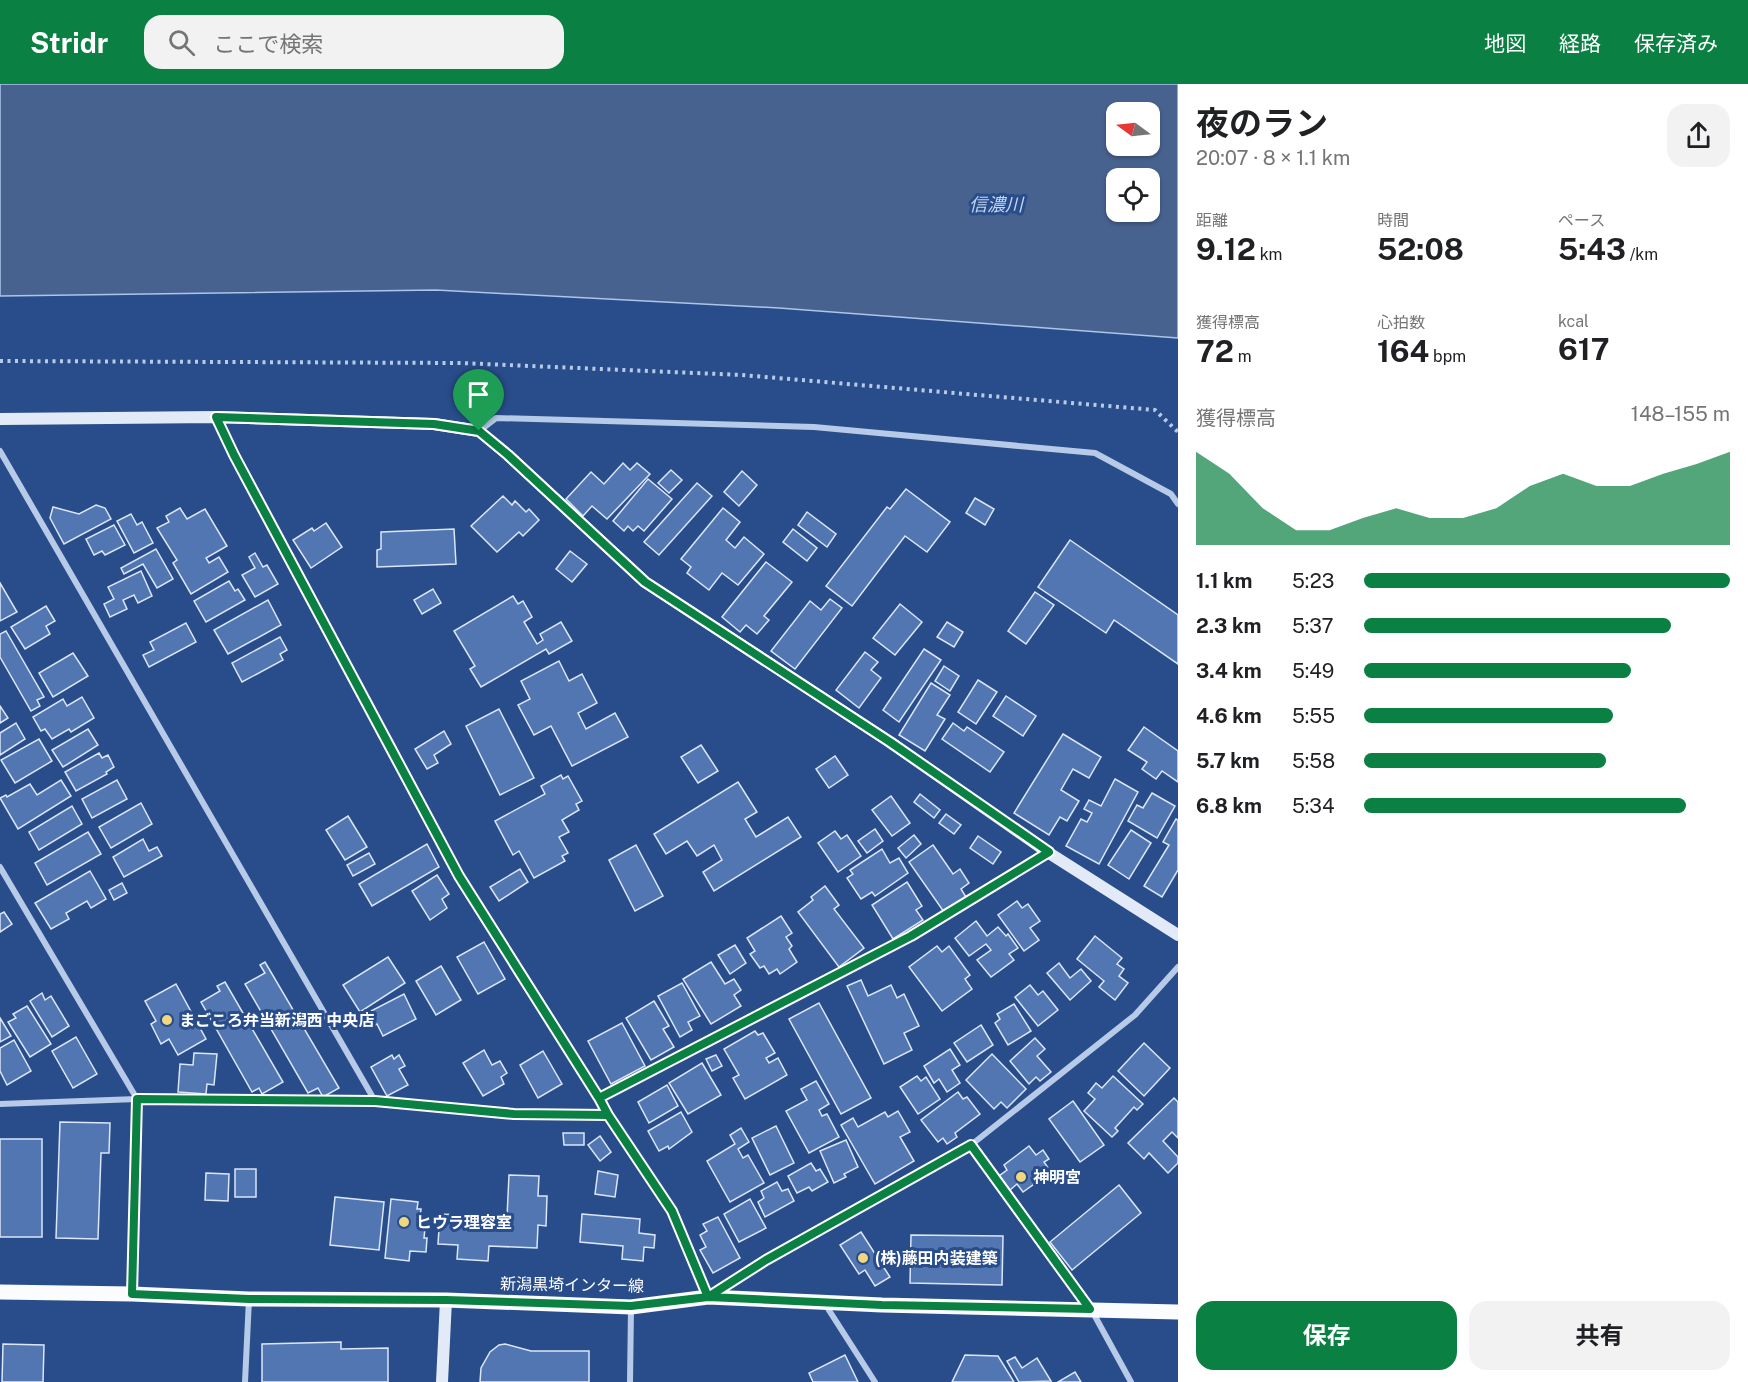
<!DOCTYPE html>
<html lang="ja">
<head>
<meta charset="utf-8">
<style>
  body { margin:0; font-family:"Public Sans","Noto Sans JP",sans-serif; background:#f2f2f2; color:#202124; height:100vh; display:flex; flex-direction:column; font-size:22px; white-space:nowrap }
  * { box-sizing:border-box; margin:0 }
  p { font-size:20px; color:#757577 }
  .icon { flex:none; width:33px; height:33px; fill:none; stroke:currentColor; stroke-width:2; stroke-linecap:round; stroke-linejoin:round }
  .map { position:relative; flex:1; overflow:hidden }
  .side { display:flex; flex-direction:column; background:#fff; width:570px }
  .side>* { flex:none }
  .needle { width:39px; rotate:285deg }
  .fabs { position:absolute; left:1106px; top:18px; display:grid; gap:12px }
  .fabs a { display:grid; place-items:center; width:54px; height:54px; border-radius:12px; background:#fff; box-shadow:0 2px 4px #0004; font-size:30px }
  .pin { position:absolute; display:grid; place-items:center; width:51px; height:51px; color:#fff; margin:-62px -26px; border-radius:50% 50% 50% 0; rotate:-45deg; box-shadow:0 0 6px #0007 }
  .pin .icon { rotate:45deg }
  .round { display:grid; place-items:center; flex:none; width:63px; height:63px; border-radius:18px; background:#f2f2f2 }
  .head { display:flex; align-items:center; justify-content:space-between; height:102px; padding:0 18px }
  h1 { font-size:33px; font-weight:700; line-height:45px }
  .metrics { display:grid; grid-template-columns:repeat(3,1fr); gap:9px; height:102px; padding:6px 18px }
  .metrics div { display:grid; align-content:center }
  .metrics b { font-size:30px; font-weight:700 }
  .metrics small { font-size:16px; font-weight:400 }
  .metrics p { font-size:16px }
  .chart { height:168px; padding:12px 18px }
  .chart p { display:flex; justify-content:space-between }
  .chart svg { width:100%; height:108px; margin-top:6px; fill:#0b8043; opacity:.7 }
  .primary-button { display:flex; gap:12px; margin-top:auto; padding:12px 18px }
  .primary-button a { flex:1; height:69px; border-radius:18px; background:#0b8043; color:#fff; font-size:24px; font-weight:700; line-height:69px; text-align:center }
  .primary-button a+a { background:#f2f2f2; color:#202124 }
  ul { padding:0 18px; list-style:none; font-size:20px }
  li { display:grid; grid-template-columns:96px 72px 1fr; align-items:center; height:45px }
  li i { height:15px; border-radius:8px; background:#0b8043 }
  header { display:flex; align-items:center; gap:36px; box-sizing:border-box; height:84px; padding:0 30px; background:#0b8043; color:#fff }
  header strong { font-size:28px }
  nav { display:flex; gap:33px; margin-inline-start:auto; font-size:21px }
  .search { width:420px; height:54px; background:#f2f2f2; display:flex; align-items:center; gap:15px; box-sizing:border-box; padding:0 21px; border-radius:18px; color:#757577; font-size:22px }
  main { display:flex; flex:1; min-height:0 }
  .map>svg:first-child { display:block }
  .water { fill:#48628f; stroke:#acc5ea; stroke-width:1.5; fill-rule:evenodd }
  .building { fill:#5176b2; stroke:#dbe6f7; stroke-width:1.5 }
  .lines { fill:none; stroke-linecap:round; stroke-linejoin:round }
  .path { stroke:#b7cbe9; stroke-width:4; stroke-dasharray:3 4.5; stroke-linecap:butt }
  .street { stroke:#b7cbe9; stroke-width:6 }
  .secondary { stroke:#e2eaf8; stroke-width:12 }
  .primary { stroke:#fafcfe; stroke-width:15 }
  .route-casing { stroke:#fff; stroke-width:12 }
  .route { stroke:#0b8043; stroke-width:8 }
  .poi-dot { fill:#f1d77e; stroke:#294d8b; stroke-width:2 }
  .labels { text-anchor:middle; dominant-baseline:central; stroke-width:6; stroke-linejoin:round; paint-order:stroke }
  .poi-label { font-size:16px; font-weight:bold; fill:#fff; stroke:#294d8b; text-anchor:start }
  .street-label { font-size:16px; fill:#fff; stroke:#294d8b }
  .water-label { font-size:18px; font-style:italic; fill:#c3d5f1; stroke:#294d8b }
</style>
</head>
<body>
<header>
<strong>Stridr</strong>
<div class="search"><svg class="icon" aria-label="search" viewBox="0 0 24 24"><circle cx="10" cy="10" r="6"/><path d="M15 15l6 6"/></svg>ここで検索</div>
<nav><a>地図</a><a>経路</a><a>保存済み</a></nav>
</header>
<main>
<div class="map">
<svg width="1178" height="1298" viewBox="0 0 1178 1298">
  <rect width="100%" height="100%" fill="#294d8b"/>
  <!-- water -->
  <path class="water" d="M0,0H1178V254L779,224L436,206L0,212ZM1116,28H1149V62H1116ZM1116,94H1149V128H1116Z"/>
  <!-- building -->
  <g class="building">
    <path d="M623,379L630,386L637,379L650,390L607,435L592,422L583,432L566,415L591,388L604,400Z"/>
    <path d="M671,386L682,396L669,409L658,399Z"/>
    <path d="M742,387L757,401L739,422L724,408Z"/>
    <path d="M648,395L672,415L644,447L638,442L633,447L628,442L624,447L613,437Z"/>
    <path d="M697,399L712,412L659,471L644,458Z"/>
    <path d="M906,405L950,438L927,468L905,452L852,522L826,502L887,423L890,425Z"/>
    <path d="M503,412L512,421L515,417L526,428L529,425L539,436L523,452L519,448L497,468L471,442Z"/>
    <path d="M975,414L994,425L985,441L966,429Z"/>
    <path d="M96,421L105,424L111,435L64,460L50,434L53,423L79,430Z"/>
    <path d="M180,424L187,435L205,425L227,462L206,474L209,479L219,473L228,488L191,510L173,479L177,476L157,444L169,438L166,432Z"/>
    <path d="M723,424L740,438L726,456L735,464L744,453L764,470L738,501L722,489L709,506L687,489L691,483L681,475Z"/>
    <path d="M807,428L836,450L827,463L798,441Z"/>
    <path d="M131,430L137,441L142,438L153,459L134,469L117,437Z"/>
    <path d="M326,439L342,463L311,484L293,456L312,444L314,447Z"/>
    <path d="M114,441L125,461L105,471L102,467L94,471L86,455Z"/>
    <path d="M454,445L456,480L377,483V466L381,465V448Z"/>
    <path d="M793,445L817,464L807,477L783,458Z"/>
    <path d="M1070,456L1178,531V580L1114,536L1106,549L1038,503Z"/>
    <path d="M156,465L173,495L157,504L143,480L124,490L121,484Z"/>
    <path d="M570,467L587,480L572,498L556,485Z"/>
    <path d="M255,469L263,483L267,481L278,500L255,513L242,491L255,484L249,473Z"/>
    <path d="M766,478L792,498L764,532L769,536L757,550L746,541L740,548L722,533Z"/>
    <path d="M141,487L152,512L138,519L134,511L123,516L127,525L110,533L104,520L114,515L108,503Z"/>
    <path d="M229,497L235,507L238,505L245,516L206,538L194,517Z"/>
    <path d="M0,499L17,528L0,537Z"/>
    <path d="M433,505L441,519L422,530L414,516Z"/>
    <path d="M1035,508L1054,521L1026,560L1008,547Z"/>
    <path d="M513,512L518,520L523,517L532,533L524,538L537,560L543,556L540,550L561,538L572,557L549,570L546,565L481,603L470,585L475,582L454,547Z"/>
    <path d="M830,515L842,524L795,585L771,567L810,517L821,526Z"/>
    <path d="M268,516L281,541L228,570L214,546Z"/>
    <path d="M900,520L922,538L895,571L873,554Z"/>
    <path d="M46,522L55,537L46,542L50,550L25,565L11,543Z"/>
    <path d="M947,538L963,548L954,563L937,553Z"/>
    <path d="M186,539L196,558L149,583L143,571L154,566L150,558Z"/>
    <path d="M6,547L44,613L37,616L40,622L31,627L0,573V550Z"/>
    <path d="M280,553L287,566L280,570L283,576L242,598L232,579Z"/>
    <path d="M924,565L941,576L899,638L883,626Z"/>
    <path d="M865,568L878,578L871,586L881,594L859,624L836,606Z"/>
    <path d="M73,569L88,592L53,613L39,589Z"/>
    <path d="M559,577L569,597L582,590L597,619L578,629L586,645L615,629L628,653L572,682L551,642L534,651L518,621L530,615L521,597Z"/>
    <path d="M944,582L959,592L950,607L935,597Z"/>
    <path d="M978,596L997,608L976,640L958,628Z"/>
    <path d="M931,599L950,611L937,631L945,635L925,667L899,651Z"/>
    <path d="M1006,612L1036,632L1023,652L993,632Z"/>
    <path d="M82,613L94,634L71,648L69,645L52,655L45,645L41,647L33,633L63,615L67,622Z"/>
    <path d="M0,622L8,634L0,639Z"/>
    <path d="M499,625L534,694L500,711L466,642Z"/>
    <path d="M16,639L25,655L0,671V649Z"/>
    <path d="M953,639L964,647L967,643L1004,668L990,688L942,655Z"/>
    <path d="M1144,643L1178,667V698L1162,687L1156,695L1142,685L1147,678L1128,666Z"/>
    <path d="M88,645L98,661L63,683L52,666Z"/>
    <path d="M444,647L451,660L434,671L438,679L427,685L415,665Z"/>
    <path d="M1063,650L1101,673L1089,694L1073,685L1061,706L1079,717L1067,737L1060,733L1049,751L1014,729Z"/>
    <path d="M39,655L52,677L15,699L1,676Z"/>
    <path d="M701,661L718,687L698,699L681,673Z"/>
    <path d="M99,669L102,674L108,671L114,683L106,688L107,690L76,707L65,688Z"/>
    <path d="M835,672L848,691L829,704L816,685Z"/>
    <path d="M561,691L563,695L568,692L582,717L576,720L579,726L562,736L569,748L559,753L568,769L562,772L565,777L534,794L519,767L513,771L495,737L545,710L541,702Z"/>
    <path d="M1115,695L1138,708L1099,780L1066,762L1081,735L1087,738L1092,729L1084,725L1089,716L1101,722Z"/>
    <path d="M61,696L71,712L18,745L0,714L6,711L7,713L30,700L37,711Z"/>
    <path d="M117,696L127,715L92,734L82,715Z"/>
    <path d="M738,698L757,728L745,735L756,753L788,733L801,753L714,807L703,788L722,776L714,761L697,772L687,757L666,770L654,750Z"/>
    <path d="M1152,709L1175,722L1157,754L1128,737L1137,721L1143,724Z"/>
    <path d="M920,710L940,726L934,734L914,718Z"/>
    <path d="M891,712L910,739L892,752L872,726Z"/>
    <path d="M141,719L152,740L111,764L99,743Z"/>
    <path d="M72,722L82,740L39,766L29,748Z"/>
    <path d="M946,730L961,741L954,750L939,739Z"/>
    <path d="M348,732L367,763L345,776L326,746Z"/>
    <path d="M1176,735L1178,736V786L1162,813L1144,802L1169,761L1163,758Z"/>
    <path d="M875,745L883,757L867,769L858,757Z"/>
    <path d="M1131,746L1151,759L1129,795L1108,781Z"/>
    <path d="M835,747L841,755L847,751L861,772L838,788L818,759Z"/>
    <path d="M88,748L101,770L47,801L35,779Z"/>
    <path d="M914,751L921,760L906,774L898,764Z"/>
    <path d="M978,752L1001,768L993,780L970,764Z"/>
    <path d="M143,755L149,767L157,763L162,772L124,793L113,773Z"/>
    <path d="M427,760L439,783L372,822L359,800Z"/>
    <path d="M636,761L663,812L635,827L609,776Z"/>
    <path d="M933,761L953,790L960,785L969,799L961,805L966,813L944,828L909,778Z"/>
    <path d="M882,765L890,779L899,774L908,789L875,812L872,808L861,815L847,794L853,790L850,786Z"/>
    <path d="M369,769L375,780L353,792L347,781Z"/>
    <path d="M520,785L528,798L499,817L490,803Z"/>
    <path d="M90,787L106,815L91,824L87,817L66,829L69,835L51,845L35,819Z"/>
    <path d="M437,791L449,810L442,815L447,824L430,836L412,807Z"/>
    <path d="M907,798L922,822L916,826L923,836L893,855L872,821Z"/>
    <path d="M122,799L127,809L114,816L109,806Z"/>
    <path d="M825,802L839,821L834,825L864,864L839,883L798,828L813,816L811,813Z"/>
    <path d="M1017,817L1022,824L1028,820L1040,837L1030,844L1039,856L1024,867L998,831Z"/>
    <path d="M4,828L12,840L0,848V830Z"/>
    <path d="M781,832L792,849L786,853L792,862L789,865L797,878L780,890L777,885L769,890L764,882L760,884L750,870L755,867L747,854Z"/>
    <path d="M976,837L987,852L998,843L1006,852L1008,850L1018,864L1009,870L1014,876L991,893L977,876L991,866L986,860L969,872L955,854Z"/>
    <path d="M1095,852L1122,874L1117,880L1124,885L1119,892L1128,899L1115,916L1099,903L1104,897L1077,875Z"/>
    <path d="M484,858L505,895L478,910L457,873Z"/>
    <path d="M735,861L746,879L730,890L718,871Z"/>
    <path d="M937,862L942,868L949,862L970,891L965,895L972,905L942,927L909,883Z"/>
    <path d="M388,873L405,899L360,928L343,901Z"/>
    <path d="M265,878L339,1004L323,1013L318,1004L308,1009L245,900L265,889L260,881Z"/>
    <path d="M711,878L725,900L734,895L741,906L734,911L741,922L711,940L683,895Z"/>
    <path d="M1059,879L1070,894L1081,885L1091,897L1070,916L1047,889Z"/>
    <path d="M441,882L461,916L436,931L416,897Z"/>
    <path d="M861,896L868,912L891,901L897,914L904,910L919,942L904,949L912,966L884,980L847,902Z"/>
    <path d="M225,898L283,998L262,1010L259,1004L252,1008L201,918L220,907L217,902Z"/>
    <path d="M682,899L700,932L688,938L692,946L680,953L658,912Z"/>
    <path d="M176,900L206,955L178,971L169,955L161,960L151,940L156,937L145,917Z"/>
    <path d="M1030,901L1038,911L1043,907L1058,926L1038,942L1015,913Z"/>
    <path d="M42,909L45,916L51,912L69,942L52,953L30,917Z"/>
    <path d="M404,910L416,935L383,952L377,940L374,942L367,929Z"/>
    <path d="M654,917L669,942L663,945L674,963L651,976L626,934Z"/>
    <path d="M819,919L871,1014L841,1030L789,935Z"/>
    <path d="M1014,920L1031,947L1008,961L995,939L1000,935L997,930Z"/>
    <path d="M27,922L51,960L30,973L8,938L16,934L13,930Z"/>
    <path d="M0,934L11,952L0,958Z"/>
    <path d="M622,939L645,982L611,1000L588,957Z"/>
    <path d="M981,941L993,961L967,978L954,959Z"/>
    <path d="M755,947L758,951L763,949L775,969L766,974L769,979L778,974L787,991L745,1015L733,994L739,991L724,965Z"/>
    <path d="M76,953L97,990L73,1004L52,967Z"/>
    <path d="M1035,954L1045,965L1037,972L1051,988L1040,997L1036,993L1029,1000L1010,977Z"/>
    <path d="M14,956L31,987L7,1001L0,987V964Z"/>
    <path d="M1144,959L1170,984L1144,1012L1118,987Z"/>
    <path d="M950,965L960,981L952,986L960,999L947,1008L939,995L934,999L924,982Z"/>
    <path d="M484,966L492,981L500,977L507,989L501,993L504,1000L483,1012L463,979Z"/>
    <path d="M543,967L562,1000L538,1014L520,981Z"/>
    <path d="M194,969L217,970L214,1001L207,1000L206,1010L178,1008L180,980L193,981Z"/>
    <path d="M992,970L1026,1005L1007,1024L1001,1018L994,1025L966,996Z"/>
    <path d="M392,971L394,975L399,971L405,982L399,985L408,1001L387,1012L371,983Z"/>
    <path d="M716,971L722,982L712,987L706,975Z"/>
    <path d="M702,979L721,1011L688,1030L669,999Z"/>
    <path d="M917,992L921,997L926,993L940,1015L918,1030L900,1003Z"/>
    <path d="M1113,992L1143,1020L1137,1026L1134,1023L1115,1044L1118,1047L1112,1053L1084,1027L1095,1015L1088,1009L1096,999L1102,1004Z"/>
    <path d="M816,997L829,1020L819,1026L822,1032L827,1030L839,1053L809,1069L786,1027L807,1016L801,1005Z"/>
    <path d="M667,1001L678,1022L649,1039L638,1018Z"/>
    <path d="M958,1008L963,1015L967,1013L980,1030L955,1049L957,1053L947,1060L943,1054L938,1058L921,1036Z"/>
    <path d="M1174,1014L1178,1018V1054L1172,1048L1163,1057L1178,1073V1079L1168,1089L1149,1069L1144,1075L1128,1059Z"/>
    <path d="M1073,1017L1104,1061L1080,1078L1049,1035Z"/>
    <path d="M898,1027L910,1048L900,1053L914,1077L875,1100L841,1041L853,1034L858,1043L885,1028L888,1033Z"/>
    <path d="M681,1028L692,1048L669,1065L668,1062L659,1067L648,1047Z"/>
    <path d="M60,1038L110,1039L109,1069H101L98,1155L56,1154Z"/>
    <path d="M776,1042L794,1079L770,1091L752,1054Z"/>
    <path d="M741,1044L749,1058L738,1065L743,1074L748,1071L764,1099L730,1118L707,1077L735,1060L730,1051Z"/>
    <path d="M563,1049H584V1061H564Z"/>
    <path d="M600,1052L611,1068L600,1077L588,1061Z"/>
    <rect x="0" y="1055" width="42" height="98"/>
    <path d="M846,1056L858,1083L844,1090L846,1093L834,1099L820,1067Z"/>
    <path d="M1029,1062L1036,1071L1043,1066L1049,1075L1044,1078L1051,1088L1023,1108L1017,1100L1010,1106L999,1092L1007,1086L1004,1081Z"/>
    <path d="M811,1079L816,1087L820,1085L828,1098L812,1107L809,1103L797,1109L788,1092Z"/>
    <rect x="235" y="1085" width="21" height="28"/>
    <path d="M598,1087L618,1091L615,1113L595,1110Z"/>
    <path d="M206,1089L229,1090L228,1117L205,1116Z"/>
    <path d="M509,1091L539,1092L538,1112H547L546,1142L538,1141L537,1164L489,1162L488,1177L457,1175L458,1161L438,1160L440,1130L507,1133Z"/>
    <path d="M777,1098L782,1107L788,1105L794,1117L765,1133L758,1118L764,1114L761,1107Z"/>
    <path d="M1119,1101L1141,1129L1072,1186L1050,1158Z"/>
    <path d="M335,1113L384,1118L379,1166L330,1161Z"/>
    <path d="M391,1115L418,1118L417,1125H421L419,1143L425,1144L424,1154H427L426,1168L410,1167L409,1177L385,1174Z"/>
    <path d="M750,1115L766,1144L739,1158L724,1130Z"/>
    <path d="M582,1130L640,1135L639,1149L655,1151L654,1164L644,1163L643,1177L622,1175L623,1162L580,1158Z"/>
    <path d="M718,1133L740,1174L713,1189L700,1166L706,1163L700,1151L707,1147L703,1140Z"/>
    <path d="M861,1148L890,1193L875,1202L865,1186L859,1190L840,1161Z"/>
    <path d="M911,1151L1003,1152L1002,1201L910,1199Z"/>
    <path d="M341,1258V1265L388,1264V1298H262V1260Z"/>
    <path d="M3,1260L44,1261L43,1298H2Z"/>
    <path d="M505,1260L531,1267H589V1298H480L481,1284L490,1268L499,1261Z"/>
    <path d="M845,1271L858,1298H813L809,1289Z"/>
    <path d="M965,1271L998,1272L1014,1298H952Z"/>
    <path d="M1015,1273L1022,1284L1037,1274L1051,1297L1019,1298L1007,1277Z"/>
    <path d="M1075,1288L1081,1298H1058Z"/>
  </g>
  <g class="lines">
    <!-- path -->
    <path class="path" d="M0,277L460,279L742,291L1155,326L1178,348"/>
    <!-- street -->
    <g class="street">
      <path d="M216,333L234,371L459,792L599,1014L608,1031L672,1127L708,1213L766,1176L971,1061L1135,931L1178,883"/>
      <path d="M479,347L496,334L814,343L1095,369L1171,410L1178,420"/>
      <path d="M0,367L375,1017"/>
      <path d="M0,783L137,1015L132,1210"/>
      <path d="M599,1014L911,852L1048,769"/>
      <path d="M0,1020L137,1015L375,1017L514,1030L608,1031"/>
      <path d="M971,1061L1091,1225L1131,1298"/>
      <path d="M825,1220L875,1298"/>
      <path d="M245,1298L249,1215"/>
      <path d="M630,1298L631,1224"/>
    </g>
    <!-- secondary -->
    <g class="secondary">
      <path d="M0,335L216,333L434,340L479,347L508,371L645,498L890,658L1049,769L1178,851"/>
      <path d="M442,1298L446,1216"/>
    </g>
    <!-- primary -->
    <path class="primary" d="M0,1208L132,1210L249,1215L446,1216L631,1223L708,1213L882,1221L1178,1228"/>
  </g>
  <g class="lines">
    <defs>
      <path id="route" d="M479,347L434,340L216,333L234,371L459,792L599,1014L608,1031L514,1030L375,1017L137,1015L132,1210L249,1215L446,1216L631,1222L708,1213L882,1221L1090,1225L971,1061L766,1176L708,1213L672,1127L608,1031L599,1014L911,852L1049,768L890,658L645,498L508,371L479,347"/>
    </defs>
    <!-- route casing -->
    <use href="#route" class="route-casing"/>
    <!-- route -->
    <use href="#route" class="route"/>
  </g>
  <!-- markers -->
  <g class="poi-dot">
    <circle cx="167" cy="936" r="6"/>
    <circle cx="1021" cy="1093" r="6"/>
    <circle cx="404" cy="1138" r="6"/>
    <circle cx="863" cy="1174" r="6"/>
  </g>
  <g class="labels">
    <!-- poi labels -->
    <g class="poi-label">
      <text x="179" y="936">まごころ弁当新潟西 中央店</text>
      <text x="1033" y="1093">神明宮</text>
      <text x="416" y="1138">ヒウラ理容室</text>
      <text x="875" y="1174">(株)藤田内装建築</text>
    </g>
    <!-- street labels -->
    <g class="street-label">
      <text transform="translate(572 1201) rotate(1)">新潟黒埼インター線</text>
    </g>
    <!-- water labels -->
    <g class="water-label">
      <text x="996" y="120">信濃川</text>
    </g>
  </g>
</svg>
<div class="fabs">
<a><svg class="needle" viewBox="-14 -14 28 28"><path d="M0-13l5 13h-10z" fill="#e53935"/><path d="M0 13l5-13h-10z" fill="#757577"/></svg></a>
<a><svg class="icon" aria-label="locate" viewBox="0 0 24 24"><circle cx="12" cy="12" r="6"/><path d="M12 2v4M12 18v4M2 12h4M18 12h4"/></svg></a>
</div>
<div class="pin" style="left:479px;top:347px;background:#1e9e55"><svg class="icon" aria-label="arrive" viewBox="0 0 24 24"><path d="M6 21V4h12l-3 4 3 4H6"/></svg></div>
</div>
<section class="side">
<div class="head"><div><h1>夜のラン</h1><p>20:07 · 8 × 1.1 km</p></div><a class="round"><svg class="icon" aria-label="share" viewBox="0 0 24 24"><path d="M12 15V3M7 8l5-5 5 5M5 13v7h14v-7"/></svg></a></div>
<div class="metrics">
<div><p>距離</p><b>9.12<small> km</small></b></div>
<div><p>時間</p><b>52:08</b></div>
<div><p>ペース</p><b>5:43<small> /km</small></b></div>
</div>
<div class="metrics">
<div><p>獲得標高</p><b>72<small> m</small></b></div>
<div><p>心拍数</p><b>164<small> bpm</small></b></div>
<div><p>kcal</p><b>617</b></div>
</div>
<div class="chart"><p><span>獲得標高</span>148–155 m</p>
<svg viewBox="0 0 160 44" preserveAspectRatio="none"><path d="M0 44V6L10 15L20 29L30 38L40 38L50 33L60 29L70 33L80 33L90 29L100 20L110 15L120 20L130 20L140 15L150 11L160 6V44z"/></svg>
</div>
<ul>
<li><b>1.1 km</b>5:23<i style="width:100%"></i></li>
<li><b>2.3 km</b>5:37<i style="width:84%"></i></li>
<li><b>3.4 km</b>5:49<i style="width:73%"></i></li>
<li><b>4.6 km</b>5:55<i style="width:68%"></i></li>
<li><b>5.7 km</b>5:58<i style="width:66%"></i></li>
<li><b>6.8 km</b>5:34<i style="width:88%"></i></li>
</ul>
<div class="primary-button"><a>保存</a><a>共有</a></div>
</section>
</main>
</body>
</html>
